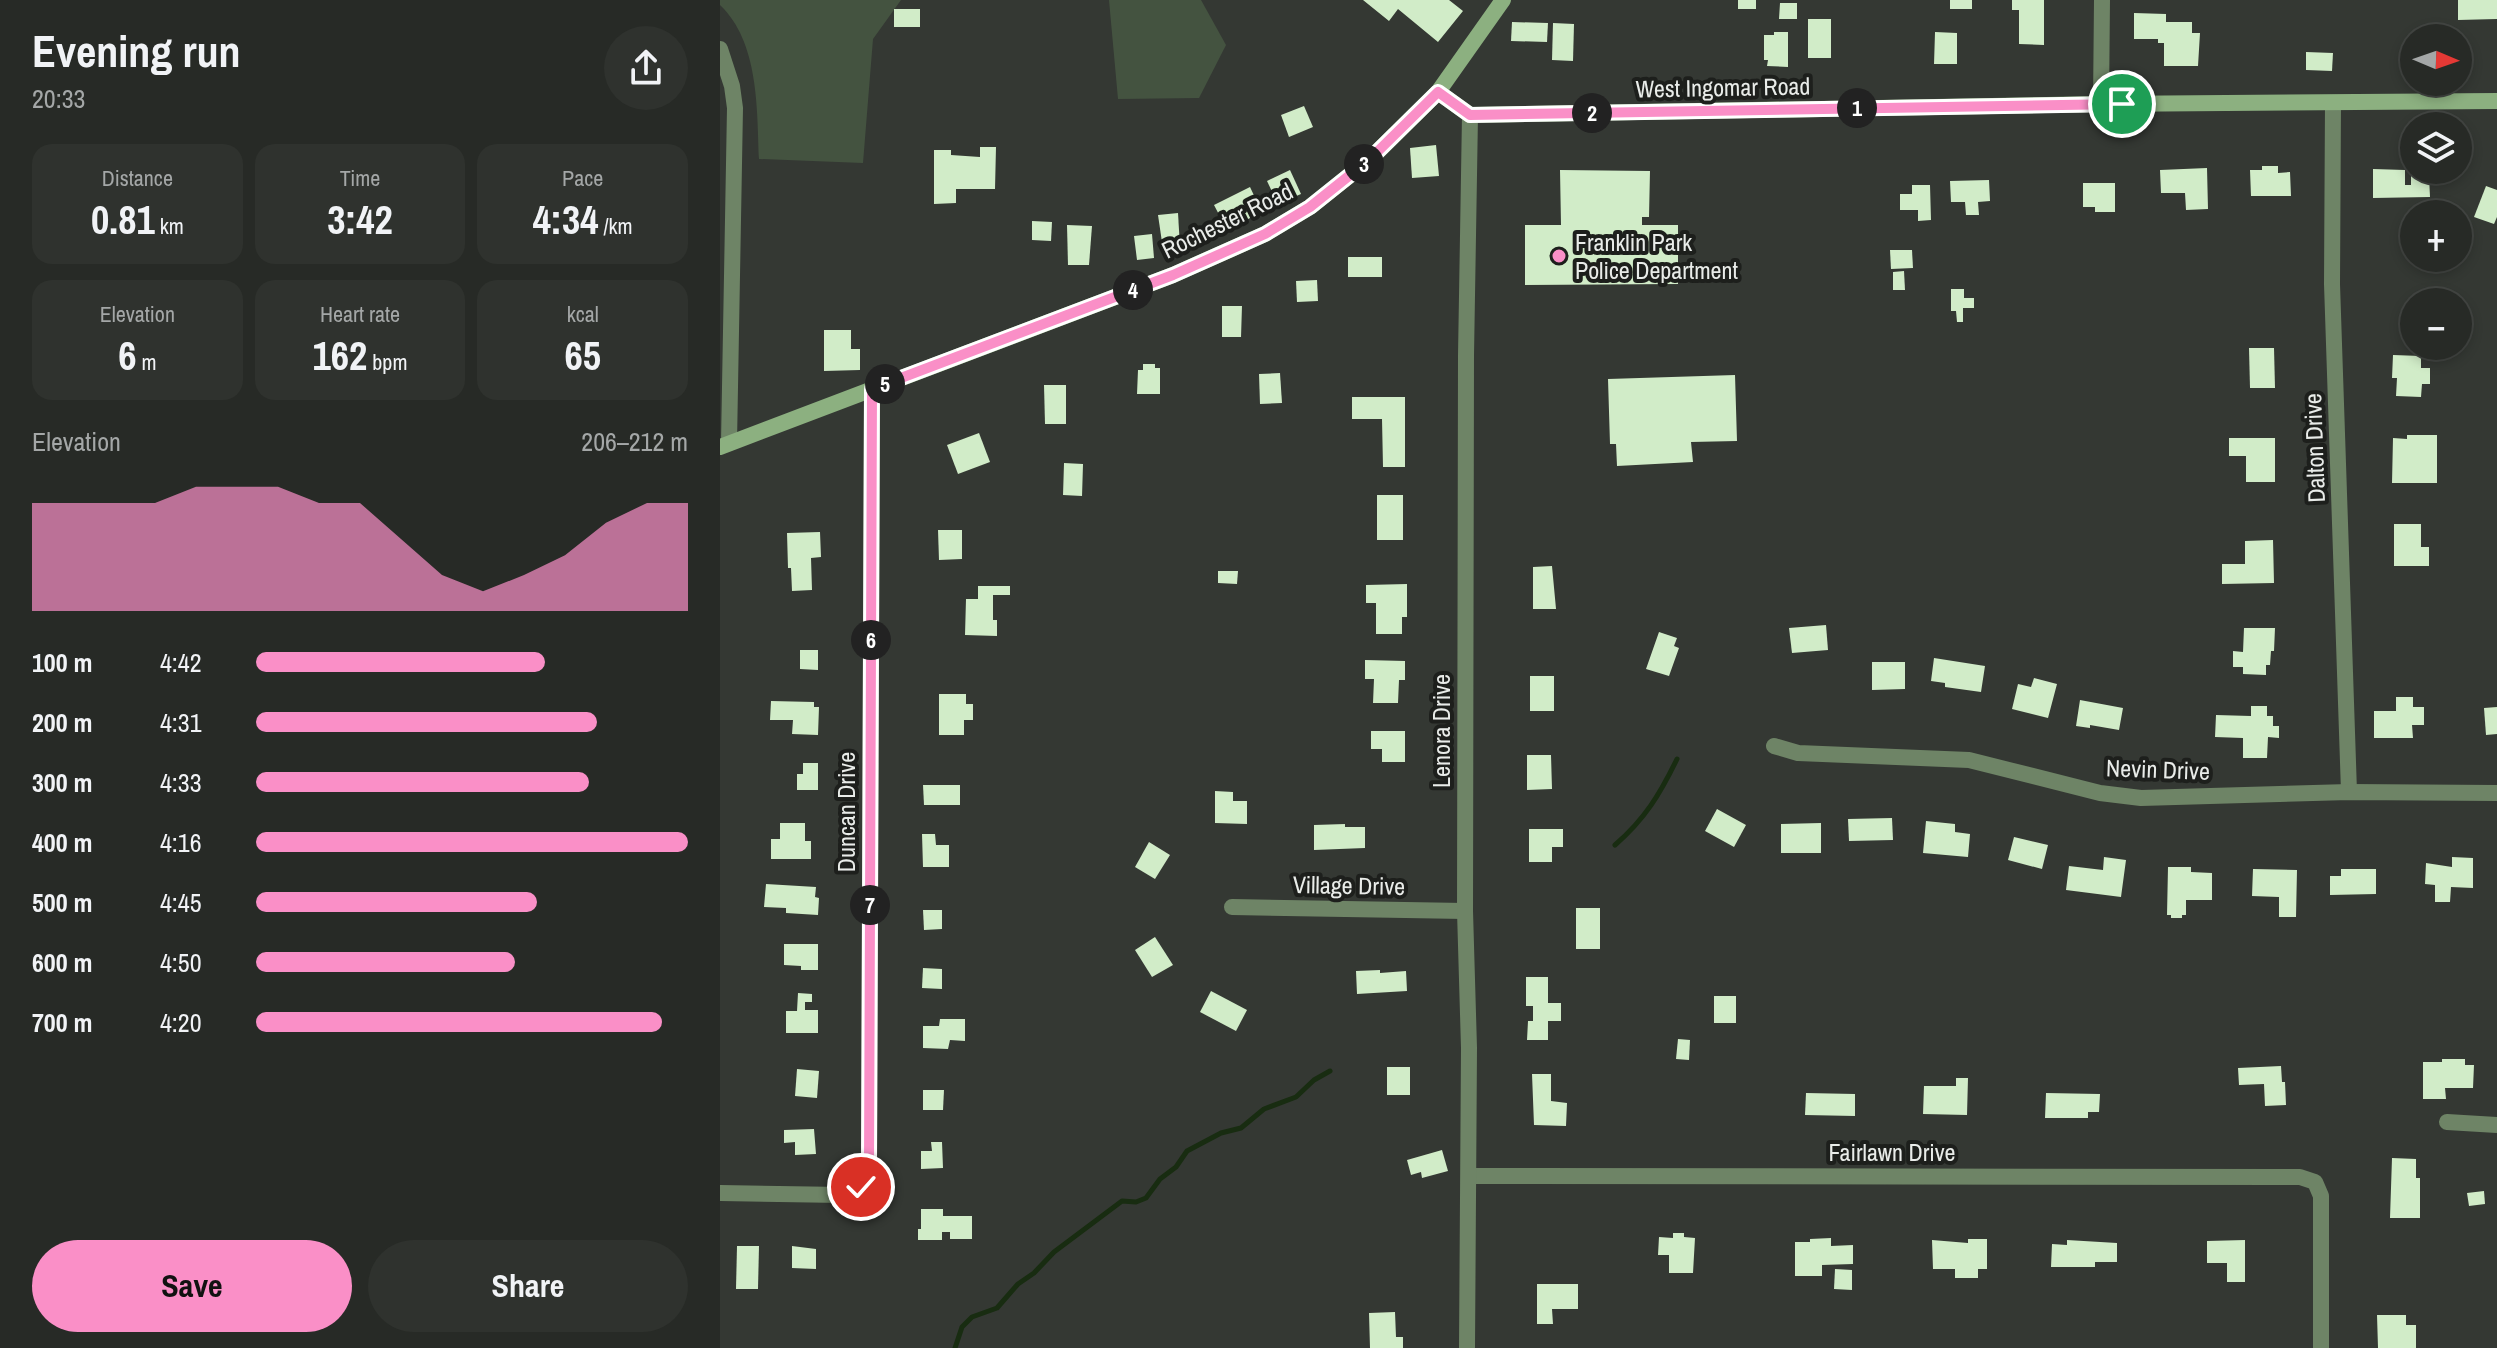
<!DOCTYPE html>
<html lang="en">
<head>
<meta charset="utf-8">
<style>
  body { margin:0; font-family:"Archivo Narrow",sans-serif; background:#2f322e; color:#f1f3f6; height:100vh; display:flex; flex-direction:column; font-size:30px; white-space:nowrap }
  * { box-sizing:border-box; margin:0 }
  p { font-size:26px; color:#a4a7a7 }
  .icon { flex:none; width:44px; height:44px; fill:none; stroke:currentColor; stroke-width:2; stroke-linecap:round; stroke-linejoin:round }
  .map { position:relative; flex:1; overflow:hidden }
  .details { display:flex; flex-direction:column; background:#272a26; width:720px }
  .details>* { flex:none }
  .needle { width:52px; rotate:92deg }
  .tools { position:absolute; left:1680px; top:24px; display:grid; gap:16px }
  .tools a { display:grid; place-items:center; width:72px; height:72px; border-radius:50%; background:#272a26; box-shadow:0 4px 12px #0003,0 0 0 2px #434643; font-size:40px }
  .pin { position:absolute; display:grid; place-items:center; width:68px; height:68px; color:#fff; margin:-34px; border:4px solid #fff; border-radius:50%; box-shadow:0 2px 8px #0007 }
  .km { position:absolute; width:40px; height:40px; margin:-20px; border-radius:50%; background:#222; color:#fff; font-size:22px; line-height:40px; text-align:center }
  .round { display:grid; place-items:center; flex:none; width:84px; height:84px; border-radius:42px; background:#2f322e }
  .overview { display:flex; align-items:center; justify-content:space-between; height:136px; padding:0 32px }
  h1 { font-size:44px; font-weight:700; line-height:60px }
  .metrics { display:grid; grid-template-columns:repeat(3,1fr); gap:12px; height:136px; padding:8px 32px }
  .metrics div { display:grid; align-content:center; border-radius:20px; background:#2f322e; text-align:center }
  .metrics b { font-size:40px; font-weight:700 }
  .metrics small { font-size:22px; font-weight:400 }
  .metrics p { font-size:22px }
  .chart { height:224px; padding:16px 32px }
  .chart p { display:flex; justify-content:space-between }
  .chart svg { width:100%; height:144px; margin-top:8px; fill:#fa8fc7; opacity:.7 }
  .primary-button { display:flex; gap:16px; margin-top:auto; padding:16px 32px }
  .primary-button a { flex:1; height:92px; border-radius:48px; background:#fa8fc7; color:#111; font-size:32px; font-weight:700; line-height:92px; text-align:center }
  .primary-button a+a { background:#2f322e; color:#f1f3f6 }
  ul { padding:0 32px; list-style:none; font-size:26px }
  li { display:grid; grid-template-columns:128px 96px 1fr; align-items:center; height:60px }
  li i { height:20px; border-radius:10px; background:#fa8fc7 }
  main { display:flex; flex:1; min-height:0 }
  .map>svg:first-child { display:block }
  .green { fill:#445340 }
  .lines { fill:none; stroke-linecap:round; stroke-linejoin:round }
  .stream { stroke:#182c11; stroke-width:5 }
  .building { fill:#d1ecc8 }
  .street { stroke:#6e8466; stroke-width:16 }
  .secondary { stroke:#8cb080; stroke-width:16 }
  .route-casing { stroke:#fff; stroke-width:16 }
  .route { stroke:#fa8fc7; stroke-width:10 }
  .poi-dot { fill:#fa8fc7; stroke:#1d1f1c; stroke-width:3 }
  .labels { text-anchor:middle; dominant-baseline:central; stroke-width:8; stroke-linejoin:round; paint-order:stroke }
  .street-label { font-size:24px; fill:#e9ece9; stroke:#1d1f1c }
  .poi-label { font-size:24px; fill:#e9ece9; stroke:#1d1f1c; text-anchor:start }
</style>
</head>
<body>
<main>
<section class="details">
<div class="overview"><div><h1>Evening run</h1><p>20:33</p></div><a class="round"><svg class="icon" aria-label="share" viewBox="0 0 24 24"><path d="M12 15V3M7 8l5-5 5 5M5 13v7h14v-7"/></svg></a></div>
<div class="metrics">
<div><p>Distance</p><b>0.81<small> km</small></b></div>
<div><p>Time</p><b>3:42</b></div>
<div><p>Pace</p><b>4:34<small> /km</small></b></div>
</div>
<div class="metrics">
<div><p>Elevation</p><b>6<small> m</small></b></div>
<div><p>Heart rate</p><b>162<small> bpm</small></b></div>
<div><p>kcal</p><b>65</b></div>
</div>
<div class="chart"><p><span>Elevation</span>206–212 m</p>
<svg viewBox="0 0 160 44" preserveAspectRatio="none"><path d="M0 44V11L10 11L20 11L30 11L40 6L50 6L60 6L70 11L80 11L90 22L100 33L110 38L120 33L130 27L140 17L150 11L160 11V44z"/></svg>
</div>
<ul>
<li><b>100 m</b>4:42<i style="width:67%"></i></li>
<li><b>200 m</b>4:31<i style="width:79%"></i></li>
<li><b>300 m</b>4:33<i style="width:77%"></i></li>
<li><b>400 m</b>4:16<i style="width:100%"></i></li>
<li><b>500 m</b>4:45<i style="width:65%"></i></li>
<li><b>600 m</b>4:50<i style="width:60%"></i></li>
<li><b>700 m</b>4:20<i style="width:94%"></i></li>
</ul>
<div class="primary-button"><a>Save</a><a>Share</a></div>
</section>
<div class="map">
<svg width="1777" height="1348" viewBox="0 0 1777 1348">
  <rect width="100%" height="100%" fill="#343833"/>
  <!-- green -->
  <g class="green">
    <path d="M0,0H181L153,39L143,163L39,159C37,109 39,42 0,5Z"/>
    <path d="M389,0H481L506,45L479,98L398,99Z"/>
  </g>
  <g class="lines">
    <!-- stream -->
    <g class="stream">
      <path d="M895,845C925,819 940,794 957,759"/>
      <path d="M235,1348L242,1327L252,1317L277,1308L298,1284L314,1273L334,1252L402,1201L416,1202L426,1198L440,1179L456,1167L467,1151L501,1133L521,1128L544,1109L576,1097L594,1080L610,1071"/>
    </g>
  </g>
  <!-- building -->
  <g class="building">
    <path d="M643,0H729L743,11L718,42L678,9L669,21Z"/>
    <rect x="1018" y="0" width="18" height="9"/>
    <rect x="1230" y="0" width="22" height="9"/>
    <path d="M1292,0H1324V45L1299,44V10H1292Z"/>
    <path d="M1738,0H1777V19L1738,20Z"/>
    <path d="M1060,3H1077V19H1059Z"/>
    <rect x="174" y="9" width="26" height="18"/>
    <path d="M1414,13L1446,14V22H1472V33H1480L1478,66H1444V43H1438V39H1414Z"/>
    <rect x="1088" y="19" width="23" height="39"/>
    <path d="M792,22L828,23L827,42L791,41Z"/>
    <path d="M833,23L854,24L853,61L832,60Z"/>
    <path d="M1054,32H1068V67L1047,66L1048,60H1044V35H1054Z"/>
    <path d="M1215,32L1237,33V64H1214Z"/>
    <path d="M1586,52L1613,53L1612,71L1586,70Z"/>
    <path d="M584,106L593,127L569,137L561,115Z"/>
    <path d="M716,145L719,176L692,178L690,148Z"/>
    <path d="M260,147H276L275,189H236V203L214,204V150H231V155L260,157Z"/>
    <path d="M1542,166H1558V173L1570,172L1571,196H1531L1530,170H1542Z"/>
    <path d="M1487,168L1488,209L1466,210L1465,193H1441L1440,170Z"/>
    <path d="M1653,169L1685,170V185H1691V176H1709L1710,197L1653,198Z"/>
    <path d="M570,170L581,194L558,204L547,181Z"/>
    <path d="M840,170L930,171L929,217H922V225H958V284L805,285V225H841Z"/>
    <path d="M1269,180L1270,201L1258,202L1259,215H1246L1245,202H1231L1230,181Z"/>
    <path d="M1363,183H1395V212H1375V207H1363Z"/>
    <path d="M1192,185H1210L1211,220L1198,221V210H1180V194H1192Z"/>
    <path d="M1766,186L1777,190V217L1774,224L1754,217Z"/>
    <path d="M530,187L539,206L529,212L532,217L507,230L494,205Z"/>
    <path d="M458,213L460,247L443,249L438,215Z"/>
    <path d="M312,221L332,222L331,241L312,240Z"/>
    <path d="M347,225L372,226L369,265H348Z"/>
    <path d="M432,234L434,258L417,260L414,236Z"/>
    <path d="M1170,250H1192L1193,268L1171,269Z"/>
    <rect x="628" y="257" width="34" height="20"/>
    <path d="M1184,271L1185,290H1173V272Z"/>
    <path d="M597,280L598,301L577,302L576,281Z"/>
    <path d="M1231,289H1244V298H1254V308H1243V322H1237L1236,311H1231Z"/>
    <path d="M502,306H522L521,337H502Z"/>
    <path d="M104,330H131V349H140V370L104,371Z"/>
    <path d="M1529,348H1554L1555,388H1530Z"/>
    <path d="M1673,355L1701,356V368H1710V384H1702L1701,397L1676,396L1677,378H1672Z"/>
    <path d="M423,364H435V368H440V394H417L418,370H423Z"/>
    <path d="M560,373L562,403L540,404L539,374Z"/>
    <path d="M1015,375L1017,441L971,442L973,462L897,466L896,444H890L888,379Z"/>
    <path d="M324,385H346V424H325Z"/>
    <path d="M632,397H685V467H663L662,419H632Z"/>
    <path d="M259,433L270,462L238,474L227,445Z"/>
    <path d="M1687,435H1717V483H1672L1673,438L1687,439Z"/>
    <path d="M1509,438H1555V482H1526V456H1509Z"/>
    <path d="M344,463L363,464L362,496L343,495Z"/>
    <rect x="657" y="495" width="26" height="45"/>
    <path d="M1674,524H1701V547H1709V566H1674Z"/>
    <path d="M218,530H242V559L219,560Z"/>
    <path d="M100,532L101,557L91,558L92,590L72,591L71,568H68L67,533Z"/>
    <path d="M1553,540L1554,583L1502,584V564H1525V541Z"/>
    <path d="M832,566L836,609H813V567Z"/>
    <path d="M498,571H518L517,584L498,583Z"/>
    <path d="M687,584V617H682V634H656V603H646V585Z"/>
    <path d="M258,586H290V595H273V620H277V636L245,635L246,599H258Z"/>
    <path d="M1106,625L1108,650L1072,653L1069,628Z"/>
    <path d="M1524,628H1555L1554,651H1551L1550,665H1546V675L1523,674V667H1513V651L1523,652Z"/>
    <path d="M939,632L957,638L954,646L959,648L949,676L926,669Z"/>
    <path d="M80,650H98V670L80,669Z"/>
    <path d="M1214,658L1265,666L1261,692L1225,687V683L1211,681Z"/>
    <path d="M645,660L685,661V680H679L678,703H653L654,679H645Z"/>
    <path d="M1152,662H1185V689L1152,690Z"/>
    <rect x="810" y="676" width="24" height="35"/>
    <path d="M1314,678L1337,684L1328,718L1292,709L1298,684L1311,687Z"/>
    <path d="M219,694H246V704H253V720H244V735H219Z"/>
    <path d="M1676,697H1693V707H1704V725H1692L1693,738H1654V711H1676Z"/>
    <path d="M1360,700L1403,708L1399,730L1370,725V728L1356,726Z"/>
    <path d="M51,701L94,702V707H99L98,735L72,734L73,720H50Z"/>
    <path d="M1531,706H1547V716H1553V726H1559V738L1548,737L1547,758H1523V738L1495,737L1496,715L1531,716Z"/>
    <path d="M1777,707V734L1766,735L1764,708Z"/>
    <path d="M651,731H685V762H662V749H651Z"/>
    <path d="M807,755H831L832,789L807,790Z"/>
    <path d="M83,763H98V790H77V774H83Z"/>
    <path d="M203,785H240V805H204Z"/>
    <path d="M495,791L513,792V801H527V824L495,823Z"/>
    <path d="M997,809L1026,825L1014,847L985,831Z"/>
    <path d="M1172,818L1173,840L1129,841L1128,819Z"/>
    <path d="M1206,821L1235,824V832L1250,834L1248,857L1203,853Z"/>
    <path d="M60,823H85V841H91V859H51V839H60Z"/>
    <path d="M1101,823V853H1061V824Z"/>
    <path d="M625,824V827H645V848L594,850V825Z"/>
    <path d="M809,829H843V847H832V862H809Z"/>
    <path d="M202,834H215L216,845H229V867H203Z"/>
    <path d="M1294,837L1328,845L1322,869L1288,860Z"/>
    <path d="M429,842L450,855L435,879L415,867Z"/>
    <path d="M1384,857L1406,860L1401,897L1346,890L1349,866L1383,870Z"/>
    <path d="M1732,857L1753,858V888L1731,887L1730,902H1715V885L1705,884L1706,863L1732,867Z"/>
    <path d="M1448,867H1471V872L1492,873V900H1466V915H1462V918H1451V915H1447Z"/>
    <path d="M1533,869L1577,870L1576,917H1559V897L1532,896Z"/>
    <path d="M1621,869H1656V894L1610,895V876H1621Z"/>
    <path d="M46,884L96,887L95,897L99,898L98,915L66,913V908L44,907Z"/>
    <rect x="856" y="908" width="24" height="41"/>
    <path d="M203,910H222V929L204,930Z"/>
    <path d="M435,937L453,965L432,977L415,950Z"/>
    <path d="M64,944H98V970H81V966L64,965Z"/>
    <path d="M203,968L222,969V989L202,988Z"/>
    <path d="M660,970V973L686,971L687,991L637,994L636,971Z"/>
    <path d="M806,977H828V1003H841V1021H828V1040H807L808,1021H813V1006H806Z"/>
    <path d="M491,991L527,1010L516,1031L480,1012Z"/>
    <path d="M78,993L92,994V1002H85V1010H98V1033H66V1011H77Z"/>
    <rect x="994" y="996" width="22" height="27"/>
    <path d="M220,1019H245V1041L230,1040L228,1049L203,1048V1026H219Z"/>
    <path d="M958,1039L970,1040L969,1060L956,1059Z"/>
    <path d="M1722,1059H1745V1065H1754L1753,1088H1725L1726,1099H1703V1062H1722Z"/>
    <path d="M1561,1066L1562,1082H1565L1566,1105L1545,1106L1544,1084L1519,1085L1518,1068Z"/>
    <rect x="667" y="1067" width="23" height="28"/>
    <path d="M77,1069L99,1071L97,1098L75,1096Z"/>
    <path d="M812,1074H831V1101L847,1103L846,1126L814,1125Z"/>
    <path d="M1236,1078H1248L1247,1115L1203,1114L1204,1086H1236Z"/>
    <path d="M203,1090H224L223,1110H203Z"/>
    <path d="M1086,1093L1135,1094V1116L1085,1115Z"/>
    <path d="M1326,1093L1380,1094L1379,1112H1368V1118H1325Z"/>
    <path d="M94,1129L96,1154L75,1155V1142L64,1143V1130Z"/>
    <path d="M211,1142H222L223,1168L201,1169V1151H212Z"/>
    <path d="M722,1150L728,1171L702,1178L701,1172L691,1175L687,1160Z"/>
    <path d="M1672,1158L1696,1159V1178H1700V1218H1670Z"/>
    <path d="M1764,1191L1765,1204L1749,1206L1747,1193Z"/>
    <path d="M201,1209H223V1216H252V1239H230V1232H222V1240H198V1229H201Z"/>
    <path d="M953,1233H964V1237L975,1238L973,1273H949V1255H938L939,1237L953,1238Z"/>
    <path d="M1111,1238V1246L1133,1245V1264L1102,1265V1276H1075V1242H1090V1239Z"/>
    <path d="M1248,1239H1267V1269H1258V1278H1235V1269H1213L1212,1240L1248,1243Z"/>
    <path d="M1347,1240L1397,1243V1262H1375V1267H1331L1332,1244L1347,1245Z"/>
    <path d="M1525,1240V1282H1507V1263H1487V1241Z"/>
    <path d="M17,1246H39L38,1289H16Z"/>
    <path d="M72,1246L96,1249V1269L72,1268Z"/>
    <path d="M1115,1269L1132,1270V1290L1114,1289Z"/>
    <path d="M817,1284H858V1309H832L833,1324H817Z"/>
    <path d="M675,1312L676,1337H683V1348H650L649,1313Z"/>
    <path d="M1657,1315H1686V1325H1696V1348H1658Z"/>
  </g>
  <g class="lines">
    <!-- street -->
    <g class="street">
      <path d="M0,49L12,86L15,108L9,443"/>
      <path d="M1613,103L1612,284L1629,792"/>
      <path d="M1381,104L1382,0"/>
      <path d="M1054,746L1078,753L1249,760L1380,793L1421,798L1629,792L1777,793"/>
      <path d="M512,907L745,911"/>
      <path d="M1727,1122L1777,1125"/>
      <path d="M749,1176L1580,1177L1595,1182L1601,1196V1348"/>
      <path d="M0,1193L123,1195L141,1187L149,1167L152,389"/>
      <path d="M747,1348L749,1048L745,911L746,356L750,115"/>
    </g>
    <!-- secondary -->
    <g class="secondary">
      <path d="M718,92L750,115L1381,104L1777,101"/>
      <path d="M0,447L453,275L545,234L590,207L650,159L718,92L783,0"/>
    </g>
  </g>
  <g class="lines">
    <defs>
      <path id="route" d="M141,1187L149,1167L152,389L453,275L545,234L590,207L650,159L718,92L750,115L1402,104"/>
    </defs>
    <!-- route casing -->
    <use href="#route" class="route-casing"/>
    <!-- route -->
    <use href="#route" class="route"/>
  </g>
  <!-- markers -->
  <circle class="poi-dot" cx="839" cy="256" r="8"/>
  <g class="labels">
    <!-- street labels -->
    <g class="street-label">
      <text transform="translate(1003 87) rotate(-1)">West Ingomar Road</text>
      <text transform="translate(507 220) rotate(-26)">Rochester Road</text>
      <text transform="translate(1594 448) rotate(-92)">Dalton Drive</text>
      <text transform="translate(721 731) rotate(-90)">Lenora Drive</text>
      <text transform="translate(1438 769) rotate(2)">Nevin Drive</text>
      <text transform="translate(126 812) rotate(-90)">Duncan Drive</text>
      <text transform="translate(629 885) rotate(1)">Village Drive</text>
      <text x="1172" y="1152">Fairlawn Drive</text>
    </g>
    <!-- poi labels -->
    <g class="poi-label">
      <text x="855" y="242">Franklin Park<tspan x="855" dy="28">Police Department</tspan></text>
    </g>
  </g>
</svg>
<div class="tools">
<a><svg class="needle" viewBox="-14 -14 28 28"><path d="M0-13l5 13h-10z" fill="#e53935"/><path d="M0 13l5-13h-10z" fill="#a4a7a7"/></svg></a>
<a><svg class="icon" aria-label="layers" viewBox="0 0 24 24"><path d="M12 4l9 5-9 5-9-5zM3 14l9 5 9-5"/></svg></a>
<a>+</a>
<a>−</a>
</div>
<div class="pin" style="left:1402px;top:104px;background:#1e9e55"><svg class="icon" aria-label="arrive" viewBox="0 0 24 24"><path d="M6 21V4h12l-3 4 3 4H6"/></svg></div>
<div class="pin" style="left:141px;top:1187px;background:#d93025"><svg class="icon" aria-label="check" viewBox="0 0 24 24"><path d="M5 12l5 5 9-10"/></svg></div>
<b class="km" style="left:1137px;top:108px">1</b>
<b class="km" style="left:872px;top:113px">2</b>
<b class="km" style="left:644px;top:164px">3</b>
<b class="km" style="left:413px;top:290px">4</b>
<b class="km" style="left:165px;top:384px">5</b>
<b class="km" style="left:151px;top:640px">6</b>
<b class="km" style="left:150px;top:905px">7</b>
</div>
</main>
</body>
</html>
